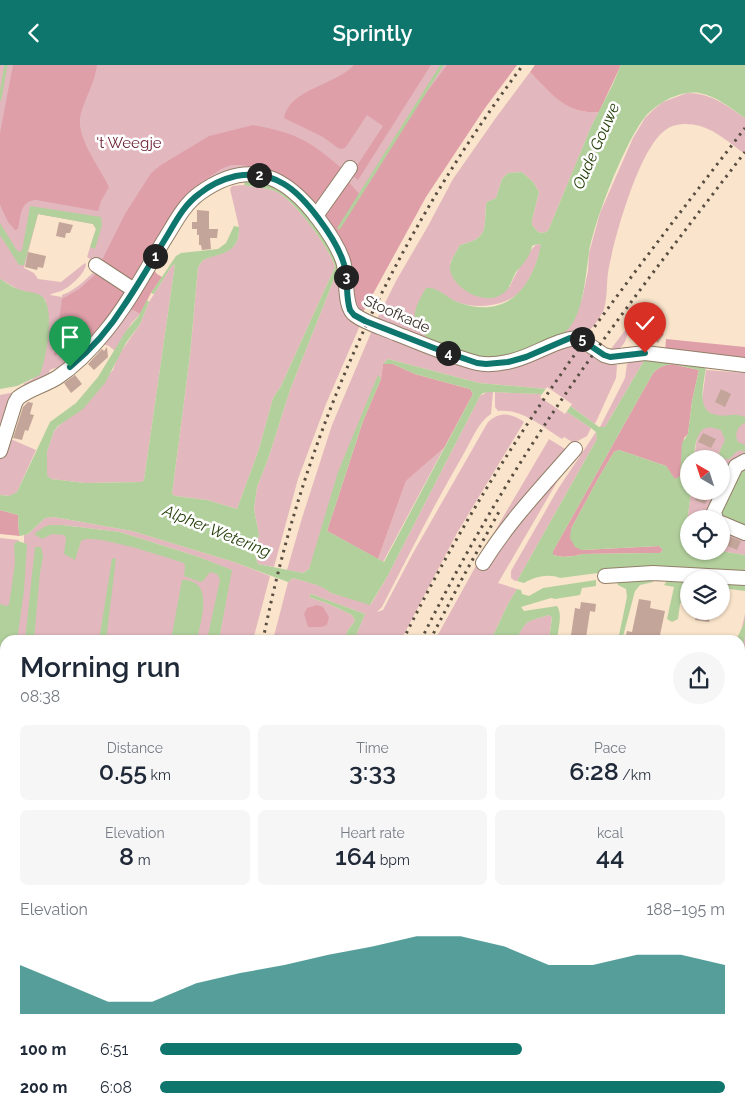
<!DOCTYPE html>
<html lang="en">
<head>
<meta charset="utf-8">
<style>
  body { margin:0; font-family:Raleway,sans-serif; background:#f6f6f7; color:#1f2937; height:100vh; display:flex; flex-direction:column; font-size:19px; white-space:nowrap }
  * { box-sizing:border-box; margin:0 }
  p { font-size:16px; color:#747a83 }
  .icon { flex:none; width:28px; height:28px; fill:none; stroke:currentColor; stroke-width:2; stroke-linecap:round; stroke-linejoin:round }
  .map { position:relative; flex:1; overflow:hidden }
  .details { position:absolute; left:0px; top:570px; width:745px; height:480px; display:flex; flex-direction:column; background:#fff; border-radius:15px 15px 0 0; box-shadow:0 1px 4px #0004 }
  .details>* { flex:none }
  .needle { width:32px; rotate:321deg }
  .tools { position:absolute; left:680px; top:385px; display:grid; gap:10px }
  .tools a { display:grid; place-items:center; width:50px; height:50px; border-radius:50%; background:#fff; box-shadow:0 1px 4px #0004; font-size:25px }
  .pin { position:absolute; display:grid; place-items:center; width:42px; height:42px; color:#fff; margin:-51px -21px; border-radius:50% 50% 50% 0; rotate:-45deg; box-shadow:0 0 5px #0007 }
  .pin .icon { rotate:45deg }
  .km { position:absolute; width:25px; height:25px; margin:-12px; border-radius:50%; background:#222; color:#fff; font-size:14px; line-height:25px; text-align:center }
  .round { display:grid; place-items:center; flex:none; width:52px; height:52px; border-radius:26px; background:#f6f6f7 }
  .headline { display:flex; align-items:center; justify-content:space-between; height:85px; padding:0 20px }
  h1 { font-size:28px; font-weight:600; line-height:38px }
  .metrics { display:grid; grid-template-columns:repeat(3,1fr); gap:8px; height:85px; padding:5px 20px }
  .metrics div { display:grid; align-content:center; border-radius:8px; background:#f6f6f7; text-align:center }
  .metrics b { font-size:25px; font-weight:600 }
  .metrics small { font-size:14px; font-weight:400 }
  .metrics p { font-size:14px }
  .chart { height:140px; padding:10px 20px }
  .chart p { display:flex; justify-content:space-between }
  .chart svg { width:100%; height:90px; margin-top:5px; fill:#0f766e; opacity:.7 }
  ul { padding:0 20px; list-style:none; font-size:16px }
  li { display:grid; grid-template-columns:80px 60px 1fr; align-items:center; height:38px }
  li i { height:12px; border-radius:6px; background:#0f766e }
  header { display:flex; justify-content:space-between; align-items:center; height:65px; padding:0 20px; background:#0f766e; color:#fff; font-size:22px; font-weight:600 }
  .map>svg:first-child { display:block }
  .green { fill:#e2b8be; fill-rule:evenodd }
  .forest { fill:#df9fa9 }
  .water { fill:#b2d09c; fill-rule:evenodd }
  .pier { fill:#fae4cb }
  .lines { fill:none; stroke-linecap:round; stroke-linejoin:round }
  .stream { stroke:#b2d09c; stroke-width:3 }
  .building { fill:#c4a59a }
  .minor-casing { stroke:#927f68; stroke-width:16 }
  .minor { stroke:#fff; stroke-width:14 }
  .rail { stroke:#584d41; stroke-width:3; stroke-dasharray:2.5 5; stroke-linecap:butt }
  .route-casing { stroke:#fff; stroke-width:10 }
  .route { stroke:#0f766e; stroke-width:6 }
  .labels { text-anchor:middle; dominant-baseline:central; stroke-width:5; stroke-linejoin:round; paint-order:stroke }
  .park-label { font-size:15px; fill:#6c2134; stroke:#fff }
  .street-label { font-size:15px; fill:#3a3228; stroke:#fff }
  .water-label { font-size:16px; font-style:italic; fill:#1f3a02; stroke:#fff }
</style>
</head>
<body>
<header><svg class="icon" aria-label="back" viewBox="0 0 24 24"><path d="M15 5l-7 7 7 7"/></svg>Sprintly<svg class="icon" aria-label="heart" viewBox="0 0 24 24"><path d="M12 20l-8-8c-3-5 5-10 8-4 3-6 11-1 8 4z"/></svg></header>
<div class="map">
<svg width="745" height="1050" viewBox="0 0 745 1050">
  <rect width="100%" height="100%" fill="#fae4cb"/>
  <!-- green -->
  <g class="green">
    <path d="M0,0H449L365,133L254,105L195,123L104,265L65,301L52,304L49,306L50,310L26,321L23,319L33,314L46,236L40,230L19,225L0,214ZM38,149L93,159L96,164L87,192L101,200C90,210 77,225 62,230V232L50,230C54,227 57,228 61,226C70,222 85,209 86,199L85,198L61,217L38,214L34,208L24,203Z"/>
    <path d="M530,7C552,28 566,50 599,47L591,62L548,166L543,168L538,167L532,160V155L539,127L533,117L522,107L508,108L502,114L496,133L487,137L486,140C484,166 488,173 460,180L450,198L510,222C512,214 531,182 537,179L542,180C533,209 526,235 491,240C480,242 468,241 457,237C446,233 438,223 426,223L415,247V255L435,278L377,254L396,216L428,161L453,114L495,54Z"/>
    <path d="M687,28C711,28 726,40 745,53V89C731,79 717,66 700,61C690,58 675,58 667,64C640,80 615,171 609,202C606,215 608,231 604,244C601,253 588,267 582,275L564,269L582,234L588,206L589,188L600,148L633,73L645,53L654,44L663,37Z"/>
    <path d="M244,120C254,123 265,122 275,126C293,133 330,183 335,202L281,321L273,333L259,384L237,444L207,435L175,431L172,429L190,290L198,202L203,195C220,187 240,189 239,162L230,124L232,121Z"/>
    <path d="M175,199L144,415L142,417L85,418L51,414L47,411V387L54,366L113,305L118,291L140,259L149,237L171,202Z"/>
    <path d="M338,204L361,258L326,339L298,414L274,502L258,499L254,486L259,470L254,444L257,422L268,394L290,325Z"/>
    <path d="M129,243L140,249L131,259L115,286L109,281L99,278Z"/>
    <path d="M629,260C627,275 624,285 608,288Z"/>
    <path d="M373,263L427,284L538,293L572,280L603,296L616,299L617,301L616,313L595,359L547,324L479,318L388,294L383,299L381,314L378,311L309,504L303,508L287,505L302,453L332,360Z"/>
    <path d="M635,293L645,294L605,362H600L625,313L627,299Z"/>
    <path d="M706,305L745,308V490L721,486V454H689V481L685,476L691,426H721V394H694Z"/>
    <path d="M26,325L0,376V330Z"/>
    <path d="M487,327H493L491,349C478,357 471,377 463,390C434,440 408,491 382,542L377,547L383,545L413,488L488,357C500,346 512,348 524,357L457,468L401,575H354L365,549L311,529L309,532L329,539L352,550L355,556L348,565L344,575H273L288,517L293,513C305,517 322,519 331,528L371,539L387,512L480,331Z"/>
    <path d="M495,327L540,329L591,363L587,371L574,378L564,372L562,374C543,362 521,343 498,346L495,342Z"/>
    <path d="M596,367L597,374L517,516H515L511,513V506L558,424Z"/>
    <path d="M6,372L36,385L17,427L10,431L0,430V394Z"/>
    <path d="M549,374L570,387L571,393L498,518L517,524L508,539L491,575H435L499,459Z"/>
    <path d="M444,383L383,497L378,494L406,416Z"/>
    <path d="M54,452L132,466L234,497L270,511L253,575H219L231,505L199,492L120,467L62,460L44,462L116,470L224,503L210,575H5V1045H162V1050H0V473L19,475L18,477L24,478V470L28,469L45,453Z"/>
    <path d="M745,549V652L740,674L739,575Z"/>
    <path d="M549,550L552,551L549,575H516C527,553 526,557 549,550Z"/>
    <path d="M745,685V739L740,738V710Z"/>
    <path d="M740,745L745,746V1050H380L381,1045H740Z"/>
    <path d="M269,1045H324L323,1050H268Z"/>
    <path d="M338,1045H373L372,1050H337Z"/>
  </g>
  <!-- forest -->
  <g class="forest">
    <path d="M13,0H97C95,17 86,31 81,48C74,71 100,102 109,122L101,136L98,146L36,135C20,136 21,150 18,164L15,165L8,157L0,140V68Z"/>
    <path d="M354,0H431L358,115L352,110L348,116L360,130L370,117L418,39L447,0H517L485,43L426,132L362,249L355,245L322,154L383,61L367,50L346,82L342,84L338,83L323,72L284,53C289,24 336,20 354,0Z"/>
    <path d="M535,0H621L599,47C566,50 551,28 530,7Z"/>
    <path d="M253,60C298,68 311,77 344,105L317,143L260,104L242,100H231L221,104L199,119L187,132L132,219L101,197L125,149L151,108L161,100L209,71Z"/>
    <path d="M152,203L157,209L162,212L151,228L140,249L129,243Z"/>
    <path d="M96,209H100L127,228C115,244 88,288 70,290L67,285L54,291L62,234L79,224Z"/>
    <path d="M666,274L745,282V296L665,287Z"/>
    <path d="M383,299H393L415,309L470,324L473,329L444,383L406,416L378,494L327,466L363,356L381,314Z"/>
    <path d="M672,299L699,305L692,336L688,369L684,373L680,411L675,415L666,401L619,385L614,387L598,414L571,464L582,485L659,481L663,485L660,488H654L582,489C573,492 563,493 553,490V486L653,308C659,302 664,300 672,299Z"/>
    <path d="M0,445L18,450L19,468L20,471L0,469Z"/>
    <path d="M317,540L323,542L329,552L327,560L322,562H308L304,549L307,543Z"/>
    <path d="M20,1045H69L67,1050H21Z"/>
    <path d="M91,1045H112V1050H92Z"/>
    <path d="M173,1045H202V1050H172Z"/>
  </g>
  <!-- water -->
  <g class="water">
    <path d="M621,0H745V53C731,43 716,31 699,28C680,25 657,38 645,52C625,77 594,156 589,188C585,212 584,253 563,269C557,275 545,281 537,284C530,287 491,295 485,294C479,294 440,281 434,278C427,274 417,263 415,255C413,244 421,232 426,223C437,221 447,233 457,237C506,255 532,224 541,180L537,179L532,181C530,192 523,199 516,207C511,215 511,224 502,229C486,241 454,225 450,205C449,196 456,188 460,180C488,173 484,166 486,140L487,137L496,133L502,114L508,108L522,107L533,117L539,127L532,155V160L538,167L543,168L548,166L591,62L612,21Z"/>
    <path d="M245,116C253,116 263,117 272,120C298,130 333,177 338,204L290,325L268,394L257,422L254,444L259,470L254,486L258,499L303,508L309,504L338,407L378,310L381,314L363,356L327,466L384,497L473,329L470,324L415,309L393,299H383L388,294L479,318L547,324L599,362H605L645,294L706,301C705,316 694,347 717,350C728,352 733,347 745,352V358C737,362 734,369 738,377L745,380V387C736,382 735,390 729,394H722L719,388L725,375L721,365L710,362L703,364C695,372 695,383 694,394H689V426H691L685,476L689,481V486H721L745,490V510L613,506L560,513C550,508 533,512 524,518L517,516L597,374L596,367L591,363L540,329L490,327L483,328L480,331L387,512L370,540L331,528C321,519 305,517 293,513L288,517L234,497L132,466L54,452L45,453L28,469L20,471L19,468L18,450L0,445V430L9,431L17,427L50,357L76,338L98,312L126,266L138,252L147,235L149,237L140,259L126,278L105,318L83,344L58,361L54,366L47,387V410L51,414L85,418L142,417L144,415L175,199L171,202L154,229L151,228L176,191L181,188L218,184L226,178L234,161L239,162C240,189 220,188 203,195L198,202L190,290L172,429L175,431L207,435L237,444L259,384L273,333L281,321L335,202C330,183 293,133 275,126C265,122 254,123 244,120ZM672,299L699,305L692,336L688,369L682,378L680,411L675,414L666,401L619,385L614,387L598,414L571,464L570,473L575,482L582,485L659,481L663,485L660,488H654L582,489C573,492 563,493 553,490V486L653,308C659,302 664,300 672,299Z"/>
    <path d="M30,141L101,152L102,160L95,184L90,182L96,164L93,159L38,149L24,200H19L0,170V158L16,184L19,187L22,186Z"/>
    <path d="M0,214C7,218 13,223 21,225C27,227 35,227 40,230C57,239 46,296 40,310L17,321L0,324Z"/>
    <path d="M743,405H745V460C731,456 710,451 729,434C732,424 734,413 743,405Z"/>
    <path d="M49,460H62L120,467L199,492L232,505L219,575H207L220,515L217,509L210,507L203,516L200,517L184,511L185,502L184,498C167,493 92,467 81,476L75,495L64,489L66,473L64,470L52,469L42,474L34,469L44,462Z"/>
    <path d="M18,476L27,479L24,526L17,575H5V717L1,702L0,681V539L6,541L9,540L15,498L14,479Z"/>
    <path d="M35,482H41L43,492L40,508L34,575H25Z"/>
    <path d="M114,493L116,494L106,575H99L112,494Z"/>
    <path d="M653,512V517L640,520L635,526L622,575H618L627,532L626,524L618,520L617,517Z"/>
    <path d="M669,513L689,515V525L680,539L678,554L672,557L667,554L674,522L664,520Z"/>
    <path d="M182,515C215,514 201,556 197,575H171Z"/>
    <path d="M596,515V521L582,523L580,530L555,534L551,533L521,542L524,546L557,541C563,550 558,564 557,575H549L552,552L549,550C526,557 527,554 516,575H491L508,539L517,524L521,525L522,529L529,531L543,523Z"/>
    <path d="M721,517L745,518V526L721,523Z"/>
    <path d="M311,529L365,549L354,575H344L348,565L355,556L352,550L329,539L309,532Z"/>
    <path d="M745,552V571L740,593V575H736L744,559Z"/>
    <path d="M745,634V685L740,710V658Z"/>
    <path d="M0,781L5,782V840L0,841Z"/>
    <path d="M0,846H5V916L0,921Z"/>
    <path d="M0,986H2L5,993V1045H20L21,1050H0Z"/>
    <path d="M69,1045H91L92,1050H67Z"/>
  </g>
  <!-- pier -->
  <path class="pier" d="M547,322L572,339L565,349L540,332Z"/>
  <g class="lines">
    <!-- stream -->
    <g class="stream">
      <path d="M0,34L6,0"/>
      <path d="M339,163L442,0"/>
    </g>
  </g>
  <!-- building -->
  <g class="building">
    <path d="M197,145L209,146V164H218L217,173H210L211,184L202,185L201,180H199V170H197V164H192V157H197Z"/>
    <path d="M59,157L73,160L70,168H66L65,173L56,171Z"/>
    <path d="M28,187L46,191L43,203L38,202L37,205L25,202Z"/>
    <path d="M647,257L664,269L658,278L641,266Z"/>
    <path d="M107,282L108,292L94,305L88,299L102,284L104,286Z"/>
    <path d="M75,310L82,319L71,328L64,318Z"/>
    <path d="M721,324L731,329L725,342L715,337Z"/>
    <path d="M28,337L33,338L30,349L34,350L28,366L25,365L22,375L13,373L23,342Z"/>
    <path d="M703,368L716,374L711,383L698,377Z"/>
    <path d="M699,426H711L705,439L695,435Z"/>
    <path d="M721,468L741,476L737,485L721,478Z"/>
    <path d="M639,534L651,536L650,543L665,546L659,575H625L627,566L632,567Z"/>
    <path d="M581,537L596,539L595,547L590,546L586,573L571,570L575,543L580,544Z"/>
    <path d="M697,546L712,547L709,557L695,555Z"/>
  </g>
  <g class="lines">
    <defs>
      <g id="minor">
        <path d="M316,151L350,103"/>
        <path d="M96,200L134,225"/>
        <path d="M0,386L15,338L18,333C29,324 46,320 58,312C76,300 92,283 105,267C128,239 145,207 163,177C174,160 183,140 200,128C250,92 287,111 320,156C329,168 338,182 343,196C348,210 343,242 355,250C367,259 384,263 397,269C423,279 450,291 477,298C486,300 498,299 507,297C532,293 554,274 579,273L604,290L611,292L645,288L745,300"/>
        <path d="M716,454L714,447L736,401L745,396"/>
        <path d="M721,458L745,468"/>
        <path d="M483,498C509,456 543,421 575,384"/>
        <path d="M605,511L653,508L745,513"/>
      </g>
    </defs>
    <!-- minor casing -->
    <use href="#minor" class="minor-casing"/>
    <!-- minor -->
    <use href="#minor" class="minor"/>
    <!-- rail -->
    <g class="rail">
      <path d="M263,575C305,363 394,173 523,0"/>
      <path d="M403,575C442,496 487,419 536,346C601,248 674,156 745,63"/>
      <path d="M421,575C461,495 506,417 556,343C615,255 681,171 745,87"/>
      <path d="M430,575L463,512L500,445"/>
      <path d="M214,1050L215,1045"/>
      <path d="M239,1050L240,1045"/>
      <path d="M249,1050L251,1045"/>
      <path d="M261,1050L263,1045"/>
    </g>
  </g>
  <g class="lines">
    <defs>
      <path id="route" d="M70,302C92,284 110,263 125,239C140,217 153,194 167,171C176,156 184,140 199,129C210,120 223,114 236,111C253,108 269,110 284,119C306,132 335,173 343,196C349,212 345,230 350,245L354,250L365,256L434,283L477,298L486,299L508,297L526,292L570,273H579L604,290L610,292L645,288"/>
    </defs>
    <!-- route casing -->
    <use href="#route" class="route-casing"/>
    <!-- route -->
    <use href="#route" class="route"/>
  </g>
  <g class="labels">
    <!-- park labels -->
    <g class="park-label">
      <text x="129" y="78">'t Weegje</text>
    </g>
    <!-- street labels -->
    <g class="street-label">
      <text transform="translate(397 249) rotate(24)">Stoofkade</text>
    </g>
    <!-- water labels -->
    <g class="water-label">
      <text transform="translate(596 81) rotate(-66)">Oude Gouwe</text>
      <text transform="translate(217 466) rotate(22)">Alpher Wetering</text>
    </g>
  </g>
</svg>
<div class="tools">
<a><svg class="needle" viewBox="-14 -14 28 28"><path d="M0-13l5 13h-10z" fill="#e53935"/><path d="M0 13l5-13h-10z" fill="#747a83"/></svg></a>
<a><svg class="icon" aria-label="locate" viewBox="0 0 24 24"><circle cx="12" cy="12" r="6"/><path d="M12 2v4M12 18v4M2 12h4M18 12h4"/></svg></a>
<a><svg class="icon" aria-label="layers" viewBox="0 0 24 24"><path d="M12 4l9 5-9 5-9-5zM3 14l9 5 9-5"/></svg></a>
</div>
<div class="pin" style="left:70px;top:302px;background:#1e9e55"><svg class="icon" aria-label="arrive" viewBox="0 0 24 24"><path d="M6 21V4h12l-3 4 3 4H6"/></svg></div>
<div class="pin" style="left:645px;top:288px;background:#d93025"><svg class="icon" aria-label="check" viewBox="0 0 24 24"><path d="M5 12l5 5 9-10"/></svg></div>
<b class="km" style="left:155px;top:191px">1</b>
<b class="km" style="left:259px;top:110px">2</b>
<b class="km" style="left:346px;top:212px">3</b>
<b class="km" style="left:448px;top:288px">4</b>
<b class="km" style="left:582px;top:274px">5</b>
<section class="details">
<div class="headline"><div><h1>Morning run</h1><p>08:38</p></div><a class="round"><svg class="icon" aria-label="share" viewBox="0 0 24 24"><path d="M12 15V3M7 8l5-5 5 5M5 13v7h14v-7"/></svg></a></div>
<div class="metrics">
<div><p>Distance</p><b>0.55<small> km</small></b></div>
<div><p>Time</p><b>3:33</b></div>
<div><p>Pace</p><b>6:28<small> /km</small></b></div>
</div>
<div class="metrics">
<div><p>Elevation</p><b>8<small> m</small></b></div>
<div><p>Heart rate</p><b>164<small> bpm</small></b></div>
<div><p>kcal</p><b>44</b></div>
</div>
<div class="chart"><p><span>Elevation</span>188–195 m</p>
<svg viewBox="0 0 160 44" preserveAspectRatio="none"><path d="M0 44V20L10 29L20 38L30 38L40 29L50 24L60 20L70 15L80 11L90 6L100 6L110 11L120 20L130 20L140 15L150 15L160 20V44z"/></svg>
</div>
<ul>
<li><b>100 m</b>6:51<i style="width:64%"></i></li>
<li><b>200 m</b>6:08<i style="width:100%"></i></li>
</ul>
</section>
</div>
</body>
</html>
